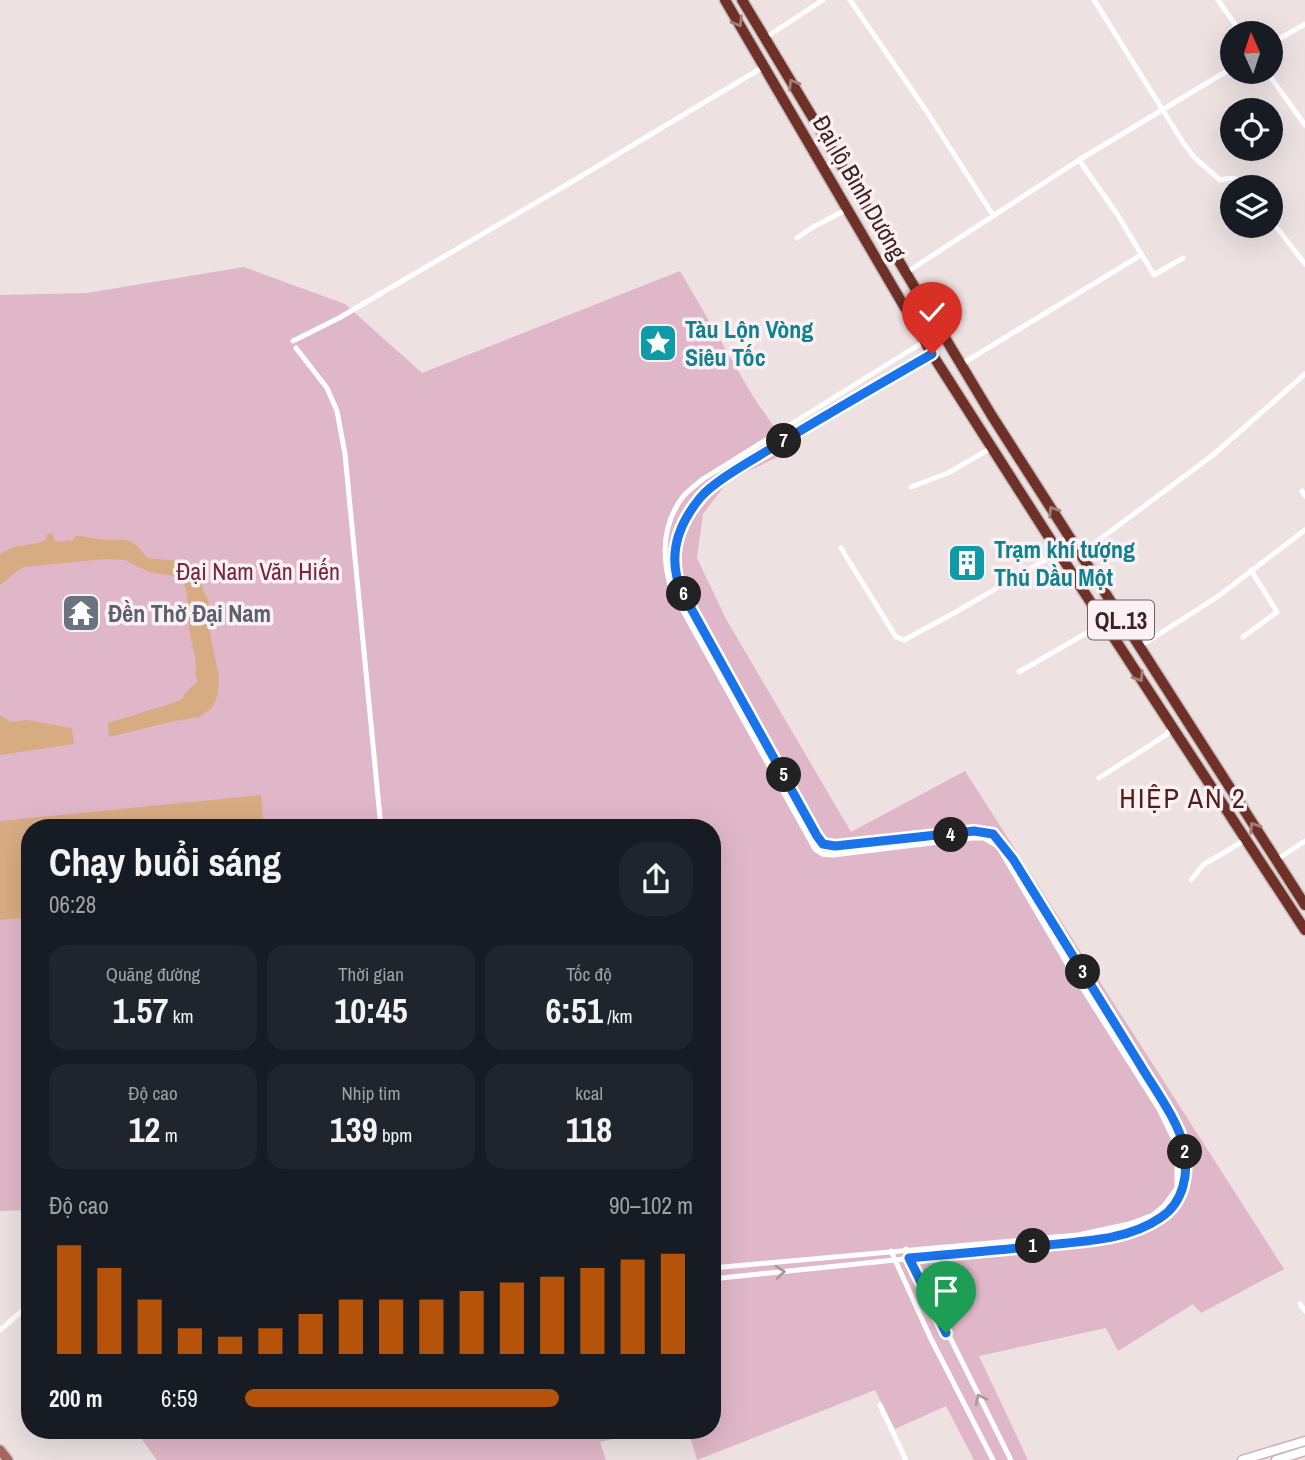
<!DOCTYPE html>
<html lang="vi">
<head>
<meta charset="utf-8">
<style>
  body { margin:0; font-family:"Archivo Narrow",sans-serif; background:#20242c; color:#f1f3f6; height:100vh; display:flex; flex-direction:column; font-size:26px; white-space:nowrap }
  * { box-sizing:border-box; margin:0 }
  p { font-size:23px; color:#9ea1a6 }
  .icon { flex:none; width:38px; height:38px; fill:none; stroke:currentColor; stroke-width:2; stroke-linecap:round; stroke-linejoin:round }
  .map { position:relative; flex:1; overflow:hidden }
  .side { position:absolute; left:21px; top:819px; width:700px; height:620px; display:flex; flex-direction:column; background:#171b24; border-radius:28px; box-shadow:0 7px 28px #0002 }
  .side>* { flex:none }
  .needle { width:46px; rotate:357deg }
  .fabs { position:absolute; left:1220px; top:21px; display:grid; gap:14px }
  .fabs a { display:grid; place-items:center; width:63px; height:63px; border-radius:50%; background:#171b24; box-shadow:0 7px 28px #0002; font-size:35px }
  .pin { position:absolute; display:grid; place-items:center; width:60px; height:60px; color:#fff; margin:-72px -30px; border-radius:50% 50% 50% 0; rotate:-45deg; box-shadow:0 0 7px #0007 }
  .pin .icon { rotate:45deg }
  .km { position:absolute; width:35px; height:35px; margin:-18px; border-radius:50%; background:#222; color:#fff; font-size:19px; line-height:35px; text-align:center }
  .round { display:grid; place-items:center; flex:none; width:74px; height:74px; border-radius:28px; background:#20242c }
  .head { display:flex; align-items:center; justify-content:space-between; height:119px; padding:0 28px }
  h1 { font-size:38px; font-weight:700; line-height:52px }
  .metrics { display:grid; grid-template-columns:repeat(3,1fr); gap:10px; height:119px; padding:7px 28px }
  .metrics div { display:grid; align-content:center; border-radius:18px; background:#20242c; text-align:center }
  .metrics b { font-size:35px; font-weight:700 }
  .metrics small { font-size:19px; font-weight:400 }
  .metrics p { font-size:19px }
  .chart { height:196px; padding:14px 28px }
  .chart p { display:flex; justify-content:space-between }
  .chart svg { width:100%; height:126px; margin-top:7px; stroke:#b45309; stroke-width:6 }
  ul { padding:0 28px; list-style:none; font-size:23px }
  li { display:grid; grid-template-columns:112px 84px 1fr; align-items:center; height:52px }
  li i { height:18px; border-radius:9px; background:#b45309 }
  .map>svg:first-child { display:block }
  .green { fill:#e0b7c8 }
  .water { fill:#d8ac83 }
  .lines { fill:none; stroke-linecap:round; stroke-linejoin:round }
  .secondary-casing { stroke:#ceb3b4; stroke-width:11 }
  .primary-casing { stroke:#c5bcbc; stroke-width:12 }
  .highway-casing { stroke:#c5bcbc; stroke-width:13 }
  .street { stroke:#fff; stroke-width:5 }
  .secondary { stroke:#fff; stroke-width:8 }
  .primary { stroke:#a76560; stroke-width:9 }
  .highway { stroke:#6f3028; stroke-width:10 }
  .oneway { stroke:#a67d79 }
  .oneway2 { stroke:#a99b9a }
  .route-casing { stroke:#fff; stroke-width:14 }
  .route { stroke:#1a73e8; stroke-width:9 }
  .labels { text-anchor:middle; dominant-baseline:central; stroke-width:7; stroke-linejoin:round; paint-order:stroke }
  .shield { fill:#f9f1f3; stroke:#775f5f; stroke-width:2 }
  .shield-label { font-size:23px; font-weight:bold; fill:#3f211f }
  .street-label { font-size:24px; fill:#3f211f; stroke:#f9f1f3 }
  .culture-label { font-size:24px; font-weight:bold; fill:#0d838f; stroke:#f9f1f3; text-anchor:start }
  .park-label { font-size:24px; fill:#7a253d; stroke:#f9f1f3 }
  .worship-label { font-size:24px; font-weight:bold; fill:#5b616d; stroke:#f9f1f3; text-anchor:start }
  .quarter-label { font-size:28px; letter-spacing:2px; fill:#541e19; stroke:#f9f1f3 }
</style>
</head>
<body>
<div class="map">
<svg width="1305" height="1460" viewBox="0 0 1305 1460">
  <rect width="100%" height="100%" fill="#ede1e2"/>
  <!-- green -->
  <g class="green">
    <path d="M244,267L345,304L422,373L680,271L754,398L791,451L729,480L703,514L697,558L726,619L851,832L965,771L1284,1269L1201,1313L1193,1304L1118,1351L1106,1328L979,1356L1028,1460H974L946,1406L895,1429L875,1390L697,1460L688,1430H712V828H30V1210L0,1211V295L87,293Z"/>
    <path d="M135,1430H651L600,1442L606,1460H157Z"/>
  </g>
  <!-- water -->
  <g class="water">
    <path d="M52,533L55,541L64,542L67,540L72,541L76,536C84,536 90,538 98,539C124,542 130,533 147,558L191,562C204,576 199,586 208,599L211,638L219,678L218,695L211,709L199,717L170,722L109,737L108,723L173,703L182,699L185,693L198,681L195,676C199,659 190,644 189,626C187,608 190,594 181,577L149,572L125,560L106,559L23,567L0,585V555C15,542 32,548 47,539L46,535Z"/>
    <path d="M0,715L11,722L27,720L72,728L74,744L0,755Z"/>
    <path d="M261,795L264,828H30V917L0,920V821Z"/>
  </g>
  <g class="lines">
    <defs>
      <g id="secondary">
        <path d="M1242,1460L1305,1441"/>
        <path d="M1276,1460L1305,1451"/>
      </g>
      <path id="primary" d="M0,1450L8,1460"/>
      <g id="highway">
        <path d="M725,0L932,354L1084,592L1305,930"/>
        <path d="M742,0L992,416L1305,905"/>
      </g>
    </defs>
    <!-- secondary casing -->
    <use href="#secondary" class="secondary-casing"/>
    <!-- primary casing -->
    <use href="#primary" class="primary-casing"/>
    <!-- highway casing -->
    <use href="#highway" class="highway-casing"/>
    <!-- street -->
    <g class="street">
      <path d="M850,0L925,109L993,215"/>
      <path d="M1094,0L1184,144L1195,158L1220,180C1233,177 1237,177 1246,187"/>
      <path d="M1218,0L1241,33"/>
      <path d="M765,38L823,0"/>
      <path d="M1270,44L1305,24"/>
      <path d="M1267,72L1305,125"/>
      <path d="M1079,160L1117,214L1154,275L1183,258"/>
      <path d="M1270,219L1305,264"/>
      <path d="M797,238L813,227L848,209"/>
      <path d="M907,272L1079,160L1232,68"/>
      <path d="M293,341L339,318L573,181L765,66"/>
      <path d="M296,348L327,388L337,411L345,454L381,828"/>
      <path d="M960,365L1141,255"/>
      <path d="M911,487L948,473L993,447"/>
      <path d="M1302,491L1305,496"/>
      <path d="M841,548L896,637L904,640L954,613L1059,552"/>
      <path d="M1080,554L1213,455L1305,374"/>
      <path d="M1243,637L1277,612L1251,570"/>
      <path d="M1139,647L1217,597L1305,530"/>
      <path d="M1019,672L1104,623"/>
      <path d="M1099,778L1166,735L1172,728"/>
      <path d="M1276,860L1305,841"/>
      <path d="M1191,880L1203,865L1245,840"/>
      <path d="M906,1249L1011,1460"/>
      <path d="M891,1251L930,1337L993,1460"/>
      <path d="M712,1268L1078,1235L1129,1224L1153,1215L1164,1206L1177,1188V1149L1173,1138L1159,1109L1069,967L998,846L984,838H972L833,855L822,854L815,849L671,589C662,558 662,525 682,498C687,491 696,485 703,479L925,341"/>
      <path d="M712,1279L1098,1239L1122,1235L1146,1226L1161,1218L1178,1200L1186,1175L1181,1137L1134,1056L1006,847L993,834L974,831L835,846L823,844L816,836L678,582L674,553L679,531L703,495L752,460L931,354"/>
      <path d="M1300,1304L1305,1311"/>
      <path d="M0,1330L30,1304"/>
      <path d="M880,1405L906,1460"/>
    </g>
    <!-- secondary -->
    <use href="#secondary" class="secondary"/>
    <!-- primary -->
    <use href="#primary" class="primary"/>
    <!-- highway -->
    <use href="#highway" class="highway"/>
  </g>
  <!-- one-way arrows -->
  <defs><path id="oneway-chevron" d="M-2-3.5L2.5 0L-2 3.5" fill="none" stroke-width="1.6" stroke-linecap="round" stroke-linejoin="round" transform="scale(1.75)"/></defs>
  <g class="oneway">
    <use href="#oneway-chevron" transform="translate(738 22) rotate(59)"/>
    <use href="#oneway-chevron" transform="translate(793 84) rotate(-121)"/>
    <use href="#oneway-chevron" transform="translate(1053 511) rotate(-123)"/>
    <use href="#oneway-chevron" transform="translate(1139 677) rotate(57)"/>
    <use href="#oneway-chevron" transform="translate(1254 827) rotate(-123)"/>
  </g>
  <g class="oneway2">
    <use href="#oneway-chevron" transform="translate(780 1272) rotate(-6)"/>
    <use href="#oneway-chevron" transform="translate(980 1399) rotate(-117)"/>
  </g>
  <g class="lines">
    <defs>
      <path id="route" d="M932,354C878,385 824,416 770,449C751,461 714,481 700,498C677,526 667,558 682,592L817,836L823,844L835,846L974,831L993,834L1013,859C1055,927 1097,994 1139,1063C1153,1087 1178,1120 1184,1147C1189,1173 1184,1203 1160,1218C1128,1240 1085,1241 1047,1245C1001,1250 956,1254 909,1258L946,1333"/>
    </defs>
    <!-- route casing -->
    <use href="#route" class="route-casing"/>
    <!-- route -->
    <use href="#route" class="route"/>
  </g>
  <!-- icons -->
  <defs>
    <symbol id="sight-square" viewBox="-11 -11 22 22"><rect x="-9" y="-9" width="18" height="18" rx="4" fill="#0f9aa8" stroke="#f9f1f3"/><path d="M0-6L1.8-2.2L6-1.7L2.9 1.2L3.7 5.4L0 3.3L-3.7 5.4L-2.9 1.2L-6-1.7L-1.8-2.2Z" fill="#fff"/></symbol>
    <symbol id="building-square" viewBox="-11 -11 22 22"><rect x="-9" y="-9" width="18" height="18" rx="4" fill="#0f9aa8" stroke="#f9f1f3"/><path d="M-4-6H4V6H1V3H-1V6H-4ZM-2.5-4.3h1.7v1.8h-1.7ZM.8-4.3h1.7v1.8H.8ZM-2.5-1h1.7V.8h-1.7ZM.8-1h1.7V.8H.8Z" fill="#fff"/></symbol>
    <symbol id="temple-square" viewBox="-11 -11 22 22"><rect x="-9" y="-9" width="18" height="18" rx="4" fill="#6b7280" stroke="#f9f1f3"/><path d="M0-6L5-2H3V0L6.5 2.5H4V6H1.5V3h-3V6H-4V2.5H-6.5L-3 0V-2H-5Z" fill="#fff"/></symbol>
  </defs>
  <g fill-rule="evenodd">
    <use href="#sight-square" x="636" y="321" width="44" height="44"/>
    <use href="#building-square" x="945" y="541" width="44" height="44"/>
    <use href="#temple-square" x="59" y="591" width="44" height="44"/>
  </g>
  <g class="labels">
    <!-- shield labels -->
    <rect class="shield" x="1088" y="600.5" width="66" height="39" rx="5"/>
    <g class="shield-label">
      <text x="1121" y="620">QL.13</text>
    </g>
    <!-- street labels -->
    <g class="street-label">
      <text transform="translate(860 187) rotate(60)">Đại lộ Bình Dương</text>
    </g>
    <!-- culture labels -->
    <g class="culture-label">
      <text x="685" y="329">Tàu Lộn Vòng<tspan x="685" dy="28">Siêu Tốc</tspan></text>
      <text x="994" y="549">Trạm khí tượng<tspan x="994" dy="28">Thủ Dầu Một</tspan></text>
    </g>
    <!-- park labels -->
    <g class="park-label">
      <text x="258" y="571">Đại Nam Văn Hiến</text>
    </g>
    <!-- worship labels -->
    <g class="worship-label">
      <text x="108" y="613">Đền Thờ Đại Nam</text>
    </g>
    <!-- quarter labels -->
    <g class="quarter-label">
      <text x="1183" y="798">HIỆP AN 2</text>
    </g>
  </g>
</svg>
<div class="fabs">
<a><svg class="needle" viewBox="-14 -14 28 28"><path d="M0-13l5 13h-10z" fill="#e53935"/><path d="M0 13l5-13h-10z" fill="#9ea1a6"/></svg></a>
<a><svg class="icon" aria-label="locate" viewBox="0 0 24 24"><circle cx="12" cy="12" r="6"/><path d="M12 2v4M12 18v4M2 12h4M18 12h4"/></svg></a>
<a><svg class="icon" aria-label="layers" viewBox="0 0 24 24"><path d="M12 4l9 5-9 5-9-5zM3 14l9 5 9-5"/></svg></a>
</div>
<div class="pin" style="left:946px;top:1333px;background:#1e9e55"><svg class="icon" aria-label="arrive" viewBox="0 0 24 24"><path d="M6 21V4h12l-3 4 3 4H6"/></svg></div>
<div class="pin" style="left:932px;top:354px;background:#d93025"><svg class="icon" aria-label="check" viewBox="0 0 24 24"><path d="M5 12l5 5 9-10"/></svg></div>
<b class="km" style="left:1033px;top:1246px">1</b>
<b class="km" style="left:1185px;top:1152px">2</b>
<b class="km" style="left:1083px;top:972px">3</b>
<b class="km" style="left:951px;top:835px">4</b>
<b class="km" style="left:784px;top:775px">5</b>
<b class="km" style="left:684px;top:594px">6</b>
<b class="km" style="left:784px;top:441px">7</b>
<section class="side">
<div class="head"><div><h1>Chạy buổi sáng</h1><p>06:28</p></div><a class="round"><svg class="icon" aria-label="share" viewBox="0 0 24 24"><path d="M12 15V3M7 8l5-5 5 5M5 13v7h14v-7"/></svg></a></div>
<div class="metrics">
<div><p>Quãng đường</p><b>1.57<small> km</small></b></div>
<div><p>Thời gian</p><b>10:45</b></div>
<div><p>Tốc độ</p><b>6:51<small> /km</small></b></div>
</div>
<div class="metrics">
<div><p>Độ cao</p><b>12<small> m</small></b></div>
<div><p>Nhịp tim</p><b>139<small> bpm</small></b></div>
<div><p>kcal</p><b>118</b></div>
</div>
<div class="chart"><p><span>Độ cao</span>90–102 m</p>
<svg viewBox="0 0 160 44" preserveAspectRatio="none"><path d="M5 44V6M15 44V14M25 44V25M35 44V35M45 44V38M55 44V35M65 44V30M75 44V25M85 44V25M95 44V25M105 44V22M115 44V19M125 44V17M135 44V14M145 44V11M155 44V9"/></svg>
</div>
<ul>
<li><b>200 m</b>6:59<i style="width:70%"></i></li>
</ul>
</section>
</div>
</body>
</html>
